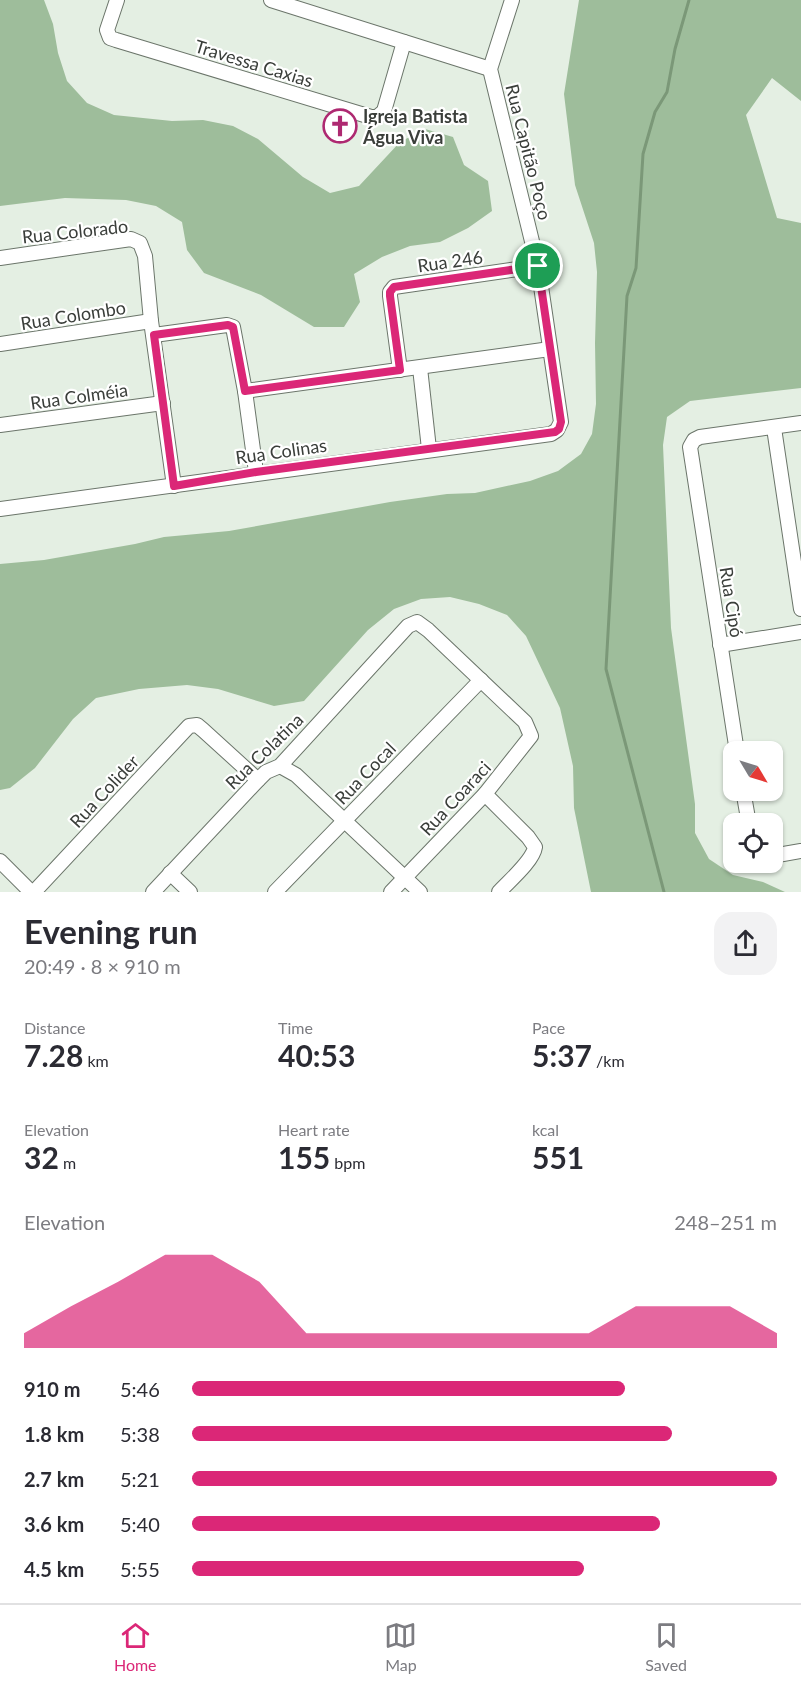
<!DOCTYPE html>
<html lang="en">
<head>
<meta charset="utf-8">
<style>
  body { margin:0; font-family:Lato,sans-serif; background:#f2f2f3; color:#2b2b33; height:100vh; display:flex; flex-direction:column; font-size:22px; white-space:nowrap }
  * { box-sizing:border-box; margin:0 }
  p { font-size:20px; color:#7c7c81 }
  .icon { flex:none; width:33px; height:33px; fill:none; stroke:currentColor; stroke-width:2; stroke-linecap:round; stroke-linejoin:round }
  .map { position:relative; height:892px; overflow:hidden }
  .sheet { display:flex; flex-direction:column; background:#fff; flex:1 }
  .sheet>* { flex:none }
  .needle { width:39px; rotate:128deg }
  .fabs { position:absolute; left:723px; top:741px; display:grid; gap:12px }
  .fabs a { display:grid; place-items:center; width:60px; height:60px; border-radius:12px; background:#fff; box-shadow:0 2px 4px #0004; font-size:30px }
  .pin { position:absolute; display:grid; place-items:center; width:51px; height:51px; color:#fff; margin:-26px; border:3px solid #fff; border-radius:50%; box-shadow:0 2px 6px #0007 }
  .round { display:grid; place-items:center; flex:none; width:63px; height:63px; border-radius:18px; background:#f2f2f3 }
  .summary { display:flex; align-items:center; justify-content:space-between; height:102px; padding:0 24px }
  h1 { font-size:33px; font-weight:700; line-height:45px }
  .stats { display:grid; grid-template-columns:repeat(3,1fr); gap:9px; height:102px; padding:6px 24px }
  .stats div { display:grid; align-content:center }
  .stats b { font-size:30px; font-weight:700 }
  .stats small { font-size:16px; font-weight:400 }
  .stats p { font-size:16px }
  .chart { height:168px; padding:12px 24px }
  .chart p { display:flex; justify-content:space-between }
  .chart svg { width:100%; height:108px; margin-top:6px; fill:#db2777; opacity:.7 }
  ul { padding:0 24px; list-style:none; font-size:20px }
  li { display:grid; grid-template-columns:96px 72px 1fr; align-items:center; height:45px }
  li i { height:15px; border-radius:8px; background:#db2777 }
  .menu { display:flex; justify-content:space-around; align-items:center; height:84px; border-top:2px solid #e1e1e2; background:#fff; font-size:16px; color:#7c7c81 }
  .menu a { display:grid; justify-items:center; gap:3px }
  .menu .current { color:#db2777 }
  .map>svg:first-child { display:block }
  .forest { fill:#9ebd9b }
  .lines { fill:none; stroke-linecap:round; stroke-linejoin:round }
  .stream { stroke:#7b9878; stroke-width:3 }
  .minor-casing { stroke:#6b756a; stroke-width:16 }
  .minor { stroke:#fff; stroke-width:14 }
  .route-casing { stroke:#fff; stroke-width:12 }
  .route { stroke:#db2777; stroke-width:8 }
  .labels { text-anchor:middle; dominant-baseline:central; stroke-width:4.5; stroke-linejoin:round; paint-order:stroke }
  .street-label { font-size:18px; fill:#3a3e3a; stroke:#fff }
  .poi-label { font-size:18px; font-weight:bold; fill:#3a3e3a; stroke:#fff; text-anchor:start }
</style>
</head>
<body>
<div class="map">
<svg width="801" height="892" viewBox="0 0 801 892">
  <rect width="100%" height="100%" fill="#e4efe3"/>
  <!-- forest -->
  <g class="forest">
    <path d="M0,0H44L53,24L58,53L67,81L87,103L114,115L172,121L203,120L233,126L258,139L303,177L330,193L359,186L400,142L425,129L453,137L464,165L488,181L492,211L468,228L440,242L410,246L382,257L354,274L360,302L344,327H314L261,295L204,273L187,250L182,222L156,206L126,200L65,198L0,206Z"/>
    <path d="M579,0H801V101L772,78L746,115L777,218L801,223V388L690,401L667,417L663,445L671,628L695,804V833L709,859L733,875L763,882L785,892H591L574,808L573,766L560,708L526,636L507,615L479,604L450,597L421,599L394,609L368,630L304,701L274,706L218,689L187,685L139,689L96,698L73,719L35,768L10,788L0,790V564L44,560L135,544L164,537L229,531L390,502L447,494L475,493L530,481L558,471L581,454L592,434L596,404L595,343L597,272L594,243L575,185L564,94Z"/>
  </g>
  <g class="lines">
    <!-- stream -->
    <path class="stream" d="M664,892L606,669L627,296L636,268L643,154L655,112L667,92L675,49L689,0"/>
    <defs>
      <g id="minor">
        <path d="M117,0L107,30L110,38L116,40L371,117H377L384,111L404,42"/>
        <path d="M271,0L490,69"/>
        <path d="M0,258L131,239L140,243L145,256L151,321L174,486"/>
        <path d="M154,335L227,325L233,327L245,391L256,472"/>
        <path d="M0,344L151,321"/>
        <path d="M420,368L429,449"/>
        <path d="M400,370L390,296V292L394,287L538,266"/>
        <path d="M245,391L550,349"/>
        <path d="M0,425L163,403"/>
        <path d="M774,428L801,609"/>
        <path d="M0,509L551,434L557,430L561,422L538,266L490,69L512,0"/>
        <path d="M720,645L801,632"/>
        <path d="M737,752L690,447L694,440L700,437L801,423"/>
        <path d="M280,766L296,775L420,892"/>
        <path d="M743,790L749,824"/>
        <path d="M485,794L528,837L535,847C533,861 509,881 499,892"/>
        <path d="M772,856L801,851"/>
        <path d="M0,861L31,892"/>
        <path d="M170,873L190,892"/>
        <path d="M34,892L189,726L197,725L203,730L258,780"/>
        <path d="M153,892L258,780L266,772L280,766L408,626L417,622L428,630L525,722L531,736L485,794L391,892"/>
        <path d="M275,892L481,680"/>
      </g>
    </defs>
    <!-- minor casing -->
    <use href="#minor" class="minor-casing"/>
    <!-- minor -->
    <use href="#minor" class="minor"/>
  </g>
  <g class="lines">
    <defs>
      <path id="route" d="M538,266L561,422L559,429L555,432L256,472L174,486L154,335L228,325L233,327L245,391L400,370L390,296V292L394,287Z"/>
    </defs>
    <!-- route casing -->
    <use href="#route" class="route-casing"/>
    <!-- route -->
    <use href="#route" class="route"/>
  </g>
  <!-- icons -->
  <defs>
    <symbol id="church-ring" viewBox="-11 -11 22 22"><circle r="9.5" fill="#fff" stroke="#ae2971" stroke-width="1.5"/><path d="M-1.2-6h2.4v3.5h3.3v2.4h-3.3V6h-2.4V-.1h-3.3v-2.4h3.3Z" fill="#ae2971"/></symbol>
  </defs>
  <g fill-rule="evenodd">
    <use href="#church-ring" x="321" y="107" width="38" height="38"/>
  </g>
  <g class="labels">
    <!-- street labels -->
    <g class="street-label">
      <text transform="translate(254 63) rotate(17)">Travessa Caxias</text>
      <text transform="translate(529 152) rotate(76)">Rua Capitão Poço</text>
      <text transform="translate(75 231) rotate(-6)">Rua Colorado</text>
      <text transform="translate(450 261) rotate(-8)">Rua 246</text>
      <text transform="translate(73 315) rotate(-9)">Rua Colombo</text>
      <text transform="translate(79 396) rotate(-8)">Rua Colméia</text>
      <text transform="translate(281 451) rotate(-8)">Rua Colinas</text>
      <text transform="translate(732 602) rotate(81)">Rua Cipó</text>
      <text transform="translate(264 751) rotate(-44)">Rua Colatina</text>
      <text transform="translate(365 773) rotate(-46)">Rua Cocal</text>
      <text transform="translate(104 791) rotate(-47)">Rua Colider</text>
      <text transform="translate(455 798) rotate(-47)">Rua Coaraci</text>
    </g>
    <!-- poi labels -->
    <g class="poi-label">
      <text x="363" y="116">Igreja Batista<tspan x="363" dy="21">Água Viva</tspan></text>
    </g>
  </g>
</svg>
<div class="fabs">
<a><svg class="needle" viewBox="-14 -14 28 28"><path d="M0-13l5 13h-10z" fill="#e53935"/><path d="M0 13l5-13h-10z" fill="#7c7c81"/></svg></a>
<a><svg class="icon" aria-label="locate" viewBox="0 0 24 24"><circle cx="12" cy="12" r="6"/><path d="M12 2v4M12 18v4M2 12h4M18 12h4"/></svg></a>
</div>
<div class="pin" style="left:538px;top:266px;background:#1e9e55"><svg class="icon" aria-label="arrive" viewBox="0 0 24 24"><path d="M6 21V4h12l-3 4 3 4H6"/></svg></div>
</div>
<section class="sheet">
<div class="summary"><div><h1>Evening run</h1><p>20:49 · 8 × 910 m</p></div><a class="round"><svg class="icon" aria-label="share" viewBox="0 0 24 24"><path d="M12 15V3M7 8l5-5 5 5M5 13v7h14v-7"/></svg></a></div>
<div class="stats">
<div><p>Distance</p><b>7.28<small> km</small></b></div>
<div><p>Time</p><b>40:53</b></div>
<div><p>Pace</p><b>5:37<small> /km</small></b></div>
</div>
<div class="stats">
<div><p>Elevation</p><b>32<small> m</small></b></div>
<div><p>Heart rate</p><b>155<small> bpm</small></b></div>
<div><p>kcal</p><b>551</b></div>
</div>
<div class="chart"><p><span>Elevation</span>248–251 m</p>
<svg viewBox="0 0 160 44" preserveAspectRatio="none"><path d="M0 44V38L10 27L20 17L30 6L40 6L50 17L60 38L70 38L80 38L90 38L100 38L110 38L120 38L130 27L140 27L150 27L160 38V44z"/></svg>
</div>
<ul>
<li><b>910 m</b>5:46<i style="width:74%"></i></li>
<li><b>1.8 km</b>5:38<i style="width:82%"></i></li>
<li><b>2.7 km</b>5:21<i style="width:100%"></i></li>
<li><b>3.6 km</b>5:40<i style="width:80%"></i></li>
<li><b>4.5 km</b>5:55<i style="width:67%"></i></li>
</ul>
</section>
<nav class="menu">
<a class="current"><svg class="icon" aria-label="home" viewBox="0 0 24 24"><path d="M3 11l9-7 9 7M6 9v11h12V9"/></svg>Home</a>
<a><svg class="icon" aria-label="map" viewBox="0 0 24 24"><path d="M3 6l6-2 6 2 6-2v14l-6 2-6-2-6 2zM9 4v14M15 6v14"/></svg>Map</a>
<a><svg class="icon" aria-label="saved" viewBox="0 0 24 24"><path d="M7 4h10v16l-5-4-5 4z"/></svg>Saved</a>
</nav>
</body>
</html>
